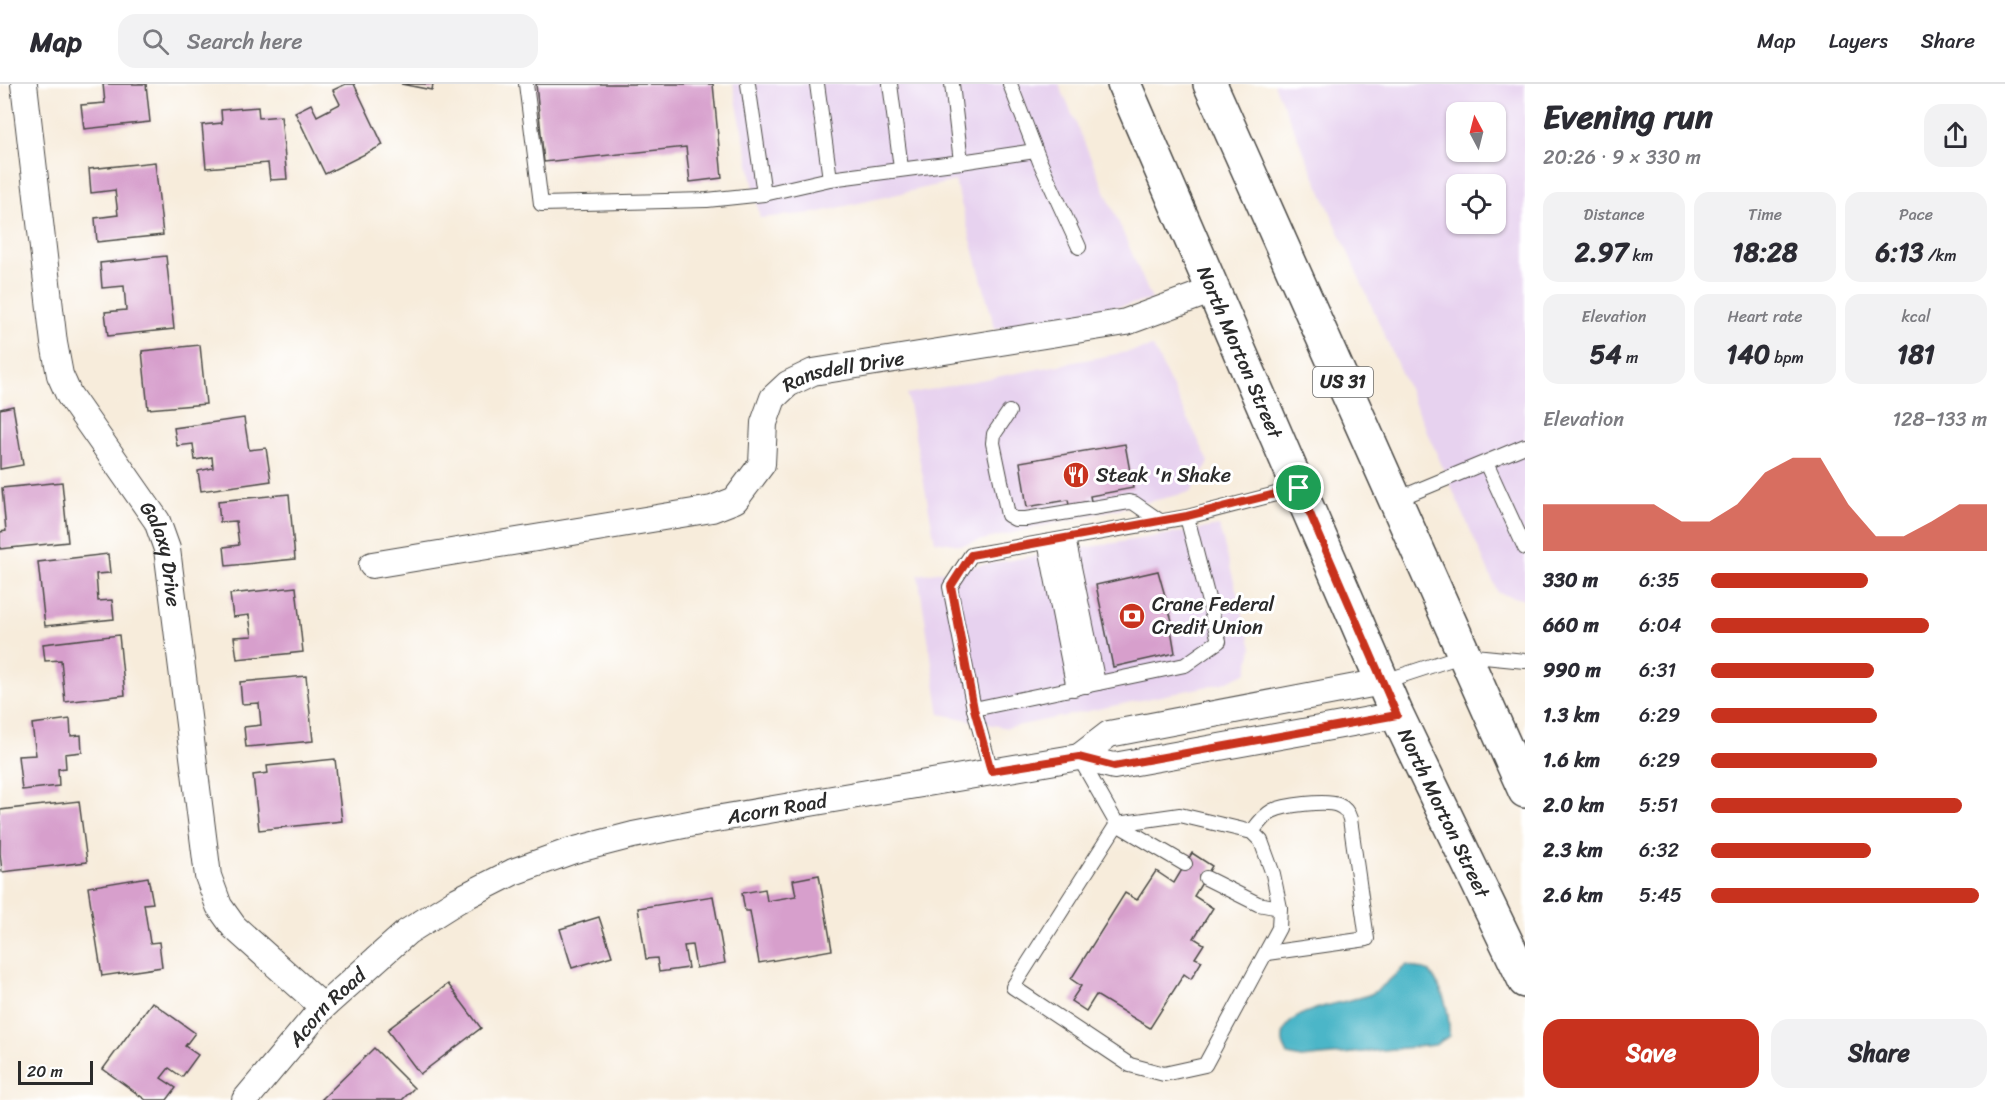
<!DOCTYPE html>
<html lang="en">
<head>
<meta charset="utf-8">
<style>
  body { margin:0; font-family:Sriracha,sans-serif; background:#f2f2f3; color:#2b2b33; height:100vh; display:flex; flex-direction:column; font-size:22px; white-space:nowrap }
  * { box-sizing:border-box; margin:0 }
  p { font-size:20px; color:#7c7c81 }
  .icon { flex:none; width:33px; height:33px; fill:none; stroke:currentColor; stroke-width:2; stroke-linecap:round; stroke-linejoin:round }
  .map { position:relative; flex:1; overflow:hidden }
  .panel { display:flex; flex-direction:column; background:#fff; width:480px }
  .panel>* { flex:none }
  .needle { width:39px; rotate:353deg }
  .buttons { position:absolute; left:1446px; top:18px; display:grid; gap:12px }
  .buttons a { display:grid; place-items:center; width:60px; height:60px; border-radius:12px; background:#fff; box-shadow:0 2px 4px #0004; font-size:30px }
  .scale { position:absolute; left:18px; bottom:15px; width:75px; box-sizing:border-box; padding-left:6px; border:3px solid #2b2b2b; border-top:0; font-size:16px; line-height:21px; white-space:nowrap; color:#2b2b2b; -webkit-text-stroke:4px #fff; paint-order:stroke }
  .pin { position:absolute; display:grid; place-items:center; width:51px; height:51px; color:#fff; margin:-26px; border:3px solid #fff; border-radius:50%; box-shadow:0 2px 6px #0007 }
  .round { display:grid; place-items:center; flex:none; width:63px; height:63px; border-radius:18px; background:#f2f2f3 }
  .headline { display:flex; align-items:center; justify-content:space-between; height:102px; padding:0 18px }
  h1 { font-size:33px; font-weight:700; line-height:45px }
  .figures { display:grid; grid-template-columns:repeat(3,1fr); gap:9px; height:102px; padding:6px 18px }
  .figures div { display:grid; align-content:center; border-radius:15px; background:#f2f2f3; text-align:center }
  .figures b { font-size:26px; font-weight:700 }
  .figures small { font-size:16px; font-weight:400 }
  .figures p { font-size:16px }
  .chart { height:168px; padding:12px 18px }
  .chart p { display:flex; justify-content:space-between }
  .chart svg { width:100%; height:108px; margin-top:6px; fill:#c8321e; opacity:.7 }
  .cta { display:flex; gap:12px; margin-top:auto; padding:12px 18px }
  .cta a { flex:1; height:69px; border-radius:18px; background:#c8321e; color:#fff; font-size:24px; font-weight:700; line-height:69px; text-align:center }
  .cta a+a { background:#f2f2f3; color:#2b2b33 }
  ul { padding:0 18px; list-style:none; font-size:20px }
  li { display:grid; grid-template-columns:96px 72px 1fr; align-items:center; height:45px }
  li i { height:15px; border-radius:8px; background:#c8321e }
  header { display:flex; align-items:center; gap:36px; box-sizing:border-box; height:84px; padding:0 30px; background:#fff; border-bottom:2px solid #e1e1e2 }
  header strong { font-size:28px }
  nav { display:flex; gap:33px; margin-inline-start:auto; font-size:21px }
  .search { width:420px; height:54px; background:#f2f2f3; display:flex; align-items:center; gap:15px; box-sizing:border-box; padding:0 21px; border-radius:18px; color:#7c7c81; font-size:22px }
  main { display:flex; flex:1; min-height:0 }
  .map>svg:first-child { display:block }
  .built { fill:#e7d2ef; fill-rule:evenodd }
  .water { fill:#4bb6c8; stroke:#3b707a; stroke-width:1.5 }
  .building { fill:#d79fcc }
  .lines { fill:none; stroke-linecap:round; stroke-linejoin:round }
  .service-casing { stroke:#4a4845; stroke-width:16 }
  .minor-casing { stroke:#4a4845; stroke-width:28 }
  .primary-casing { stroke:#4a4845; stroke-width:36 }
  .service { stroke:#fff; stroke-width:14 }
  .minor { stroke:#fff; stroke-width:26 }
  .primary { stroke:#fff; stroke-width:33 }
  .route-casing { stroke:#fff; stroke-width:12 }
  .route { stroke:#c8321e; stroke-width:8 }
  .labels { text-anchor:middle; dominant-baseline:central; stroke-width:6; stroke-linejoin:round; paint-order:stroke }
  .shield { fill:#fff; stroke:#6b6b6b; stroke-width:1.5 }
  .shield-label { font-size:18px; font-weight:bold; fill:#2b2b2b }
  .street-label { font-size:20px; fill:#2b2b2b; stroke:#fff }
  .poi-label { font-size:20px; fill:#2b2b2b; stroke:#fff; text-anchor:start }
</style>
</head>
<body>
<header>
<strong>Map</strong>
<div class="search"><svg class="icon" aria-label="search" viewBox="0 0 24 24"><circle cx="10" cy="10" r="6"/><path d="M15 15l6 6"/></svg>Search here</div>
<nav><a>Map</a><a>Layers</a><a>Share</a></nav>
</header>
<main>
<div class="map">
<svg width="1525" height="1016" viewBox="0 0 1525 1016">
  <rect width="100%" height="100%" fill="#fff"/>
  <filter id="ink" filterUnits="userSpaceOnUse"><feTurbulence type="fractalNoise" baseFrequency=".0167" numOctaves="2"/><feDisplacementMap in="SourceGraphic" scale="12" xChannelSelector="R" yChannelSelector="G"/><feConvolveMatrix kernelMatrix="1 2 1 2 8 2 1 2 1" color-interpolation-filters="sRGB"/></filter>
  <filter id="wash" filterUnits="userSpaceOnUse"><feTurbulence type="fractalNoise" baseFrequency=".008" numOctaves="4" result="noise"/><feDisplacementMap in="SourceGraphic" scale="24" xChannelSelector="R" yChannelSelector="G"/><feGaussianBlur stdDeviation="1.35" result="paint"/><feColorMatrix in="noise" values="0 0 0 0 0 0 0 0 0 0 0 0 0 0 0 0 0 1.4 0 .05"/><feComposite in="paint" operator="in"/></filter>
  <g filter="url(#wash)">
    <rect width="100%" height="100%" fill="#f7ecdb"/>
    <!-- built -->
    <g class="built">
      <path d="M733,0H1059L1152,216L995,245L955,97L815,129L760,134Z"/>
      <path d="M1274,0H1525V516L1498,509ZM1456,28H1496V68H1456ZM1456,100H1496V140H1456Z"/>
      <path d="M1153,263L1209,378L1191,408L961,461L935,457L907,310Z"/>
      <path d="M1219,442L1252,564L1247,588L1223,599L1007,644L940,630L918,491Z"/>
    </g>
    <!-- water -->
    <path class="water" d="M1407,881L1430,888C1444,909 1450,926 1449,952L1435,961L1301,974L1288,971C1287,968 1283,962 1283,958C1279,922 1349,920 1371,910C1385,903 1394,890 1407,881Z"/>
    <g id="blocks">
      <!-- building -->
      <g class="building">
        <path d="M103,0H146L150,38L84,45L81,21L105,19Z"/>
        <path d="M346,0H354L383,61L325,90L295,28L311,20L317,32L340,20L333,6Z"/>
        <path d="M401,0H433L432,6Z"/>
        <path d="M536,0H713L722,94L690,98L686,63L544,78Z"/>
        <path d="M258,23L259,34L281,32L287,95L270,96L268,79L206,84L202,41L222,39L221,26Z"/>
        <path d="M155,78L163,151L97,158L95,134L118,131L115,106L91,109L89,85Z"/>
        <path d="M166,172L174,245L108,252L105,228L126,226L124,202L102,204L100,179Z"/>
        <path d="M200,261L206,320L148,325L142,267Z"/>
        <path d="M13,322L23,381L0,385V325Z"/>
        <path d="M244,334L249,366L266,364L271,397L201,407L198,387L213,384L212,373L195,376L193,360L177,362L174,344Z"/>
        <path d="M1125,360L1133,404L1090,412L1091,417L1069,421L1068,416L1027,423L1020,378Z"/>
        <path d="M62,398L68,458L0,465V448L6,447L2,404Z"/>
        <path d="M289,410L295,475L226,482L224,463L239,461L236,437L220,438L218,417Z"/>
        <path d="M108,470L110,489L96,490L98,517L112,516L114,535L45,542L38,478Z"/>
        <path d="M1158,487L1174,544L1171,545L1175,569L1113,583L1096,501Z"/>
        <path d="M296,503L303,568L237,575L234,553L252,552L249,531L233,533L230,510Z"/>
        <path d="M119,551L125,611L65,618L61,576L45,577L43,560Z"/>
        <path d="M306,592L313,657L246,663L244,643L261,641L259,619L242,620L240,598Z"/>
        <path d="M70,635L71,652L81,651L82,668L65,670L66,684L58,685L59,702L22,706L18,672L36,671L32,640Z"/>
        <path d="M335,675L342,737L259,746L253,691L268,689L267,682Z"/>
        <path d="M79,717L87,778L2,788L0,769V726Z"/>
        <path d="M1192,769L1212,782L1194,812L1213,824L1194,854L1204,860L1195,874L1202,877L1191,895L1184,890L1150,944L1096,911L1086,927L1071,917L1081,902L1071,895L1125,809L1137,816L1156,787L1174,799Z"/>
        <path d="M819,791L832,866L759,879L750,827H745L742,809L765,805L767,817L796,812L793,796Z"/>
        <path d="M148,793L153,819L144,820L150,859L159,858L162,883L102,892L88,803Z"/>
        <path d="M713,812L725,879L696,884L692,861L684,862L688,884L659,888L657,874L646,875L638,824Z"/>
        <path d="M599,833L612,872L572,884L560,845Z"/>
        <path d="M448,900L481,944L420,990L387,946Z"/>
        <path d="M152,918L195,949L185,962L198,971L182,993L169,984L161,994L176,1004L167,1016H146L103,985Z"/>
        <path d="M374,964L414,1004L402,1016H321Z"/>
      </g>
    </g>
  </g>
  <g filter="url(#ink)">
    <use href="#blocks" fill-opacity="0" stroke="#4a4845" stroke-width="1.5"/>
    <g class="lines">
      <defs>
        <g id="service">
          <path d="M526,0L541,120L707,116L764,110"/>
          <path d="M748,0L764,110L830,95L961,78L952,0"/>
          <path d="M817,0L830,95"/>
          <path d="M890,0L901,84"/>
          <path d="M1010,0L1040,78L1079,163"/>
          <path d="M961,78L1035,67"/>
          <path d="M1009,328L994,350L993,359L1008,431L1015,435H1026L1129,418L1134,419L1160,437"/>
          <path d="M1486,379L1525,464"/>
          <path d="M1395,416L1525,362"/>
          <path d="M1187,433L1219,557L1185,581L974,625L950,503L971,471L1187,433L1299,404"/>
          <path d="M1068,454L1098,599"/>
          <path d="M1058,456L1087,602"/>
          <path d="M1045,458L1074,605"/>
          <path d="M1382,598L1464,571L1525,577"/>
          <path d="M974,625L991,687"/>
          <path d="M1079,673L1117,740L1185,780"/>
          <path d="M1180,731L1252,748L1261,757L1273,790L1280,824L1279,844L1205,981L1164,990L1130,981L1013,903L1117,740Z"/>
          <path d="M1252,748C1257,741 1263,732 1272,727C1284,721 1326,716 1338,721C1345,724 1348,728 1350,735L1367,855L1267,869"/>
          <path d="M1206,794L1258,820L1280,824"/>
        </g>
        <g id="minor">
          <path id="s1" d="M24,0L54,259L60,291L69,311L157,437L167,465L208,792L219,822L234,843L323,923"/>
          <path id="s2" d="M372,481L712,425L735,416L762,380L764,339L773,314L788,300L813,288L1126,238L1213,206"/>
          <path d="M1079,673L1109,650L1382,598"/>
          <path id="s3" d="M245,1016L323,923L407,848L458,816L513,788L571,767L633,751L704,737L1079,673L1114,682L1397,631"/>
        </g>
        <g id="primary">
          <path id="s4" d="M1124,0L1397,631L1525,897"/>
          <path d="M1210,0L1525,707"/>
        </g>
      </defs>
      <!-- service casing -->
      <use href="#service" class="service-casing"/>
      <!-- minor casing -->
      <use href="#minor" class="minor-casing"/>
      <!-- primary casing -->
      <use href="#primary" class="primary-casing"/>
      <!-- service -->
      <use href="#service" class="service"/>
      <!-- minor -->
      <use href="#minor" class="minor"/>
      <!-- primary -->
      <use href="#primary" class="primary"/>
    </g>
  </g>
  <g class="lines" filter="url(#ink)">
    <defs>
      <path id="route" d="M1299,404L1397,631L1114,682L1079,673L991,687L974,625L951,502L971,471L1187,432Z"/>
    </defs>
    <!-- route casing -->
    <use href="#route" class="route-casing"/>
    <!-- route -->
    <use href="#route" class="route"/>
  </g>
  <!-- icons -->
  <defs>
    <symbol id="restaurant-disc" viewBox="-11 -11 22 22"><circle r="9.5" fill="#c8321e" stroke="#fff"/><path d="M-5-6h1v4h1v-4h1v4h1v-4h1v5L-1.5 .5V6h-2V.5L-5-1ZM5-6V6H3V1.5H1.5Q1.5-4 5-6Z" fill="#fff"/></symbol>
    <symbol id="bank-disc" viewBox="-11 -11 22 22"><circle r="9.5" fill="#c8321e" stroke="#fff"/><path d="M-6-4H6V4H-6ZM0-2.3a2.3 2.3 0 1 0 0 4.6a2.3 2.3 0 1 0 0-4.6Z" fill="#fff"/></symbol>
  </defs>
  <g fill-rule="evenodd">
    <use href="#restaurant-disc" x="1061" y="376" width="30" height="30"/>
    <use href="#bank-disc" x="1117" y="517" width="30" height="30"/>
  </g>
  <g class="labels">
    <!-- shield labels -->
    <rect class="shield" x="1313" y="283" width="60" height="30" rx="4.5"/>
    <g class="shield-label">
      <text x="1343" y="298">US 31</text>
    </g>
    <!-- street labels -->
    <g class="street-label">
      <text stroke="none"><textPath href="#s4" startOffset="292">North Morton Street</textPath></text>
      <text stroke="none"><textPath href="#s2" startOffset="560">Ransdell Drive</textPath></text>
      <text stroke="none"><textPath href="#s1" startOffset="502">Galaxy Drive</textPath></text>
      <text stroke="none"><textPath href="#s3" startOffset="628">Acorn Road</textPath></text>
      <text stroke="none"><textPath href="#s4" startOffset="796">North Morton Street</textPath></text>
      <text stroke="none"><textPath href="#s3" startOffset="124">Acorn Road</textPath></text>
    </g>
    <!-- poi labels -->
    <g class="poi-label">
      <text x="1096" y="391">Steak 'n Shake</text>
      <text x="1152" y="520">Crane Federal<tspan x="1152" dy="23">Credit Union</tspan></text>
    </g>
  </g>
</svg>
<div class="buttons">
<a><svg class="needle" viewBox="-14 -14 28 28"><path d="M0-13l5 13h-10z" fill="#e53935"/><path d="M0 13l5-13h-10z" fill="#7c7c81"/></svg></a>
<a><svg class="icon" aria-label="locate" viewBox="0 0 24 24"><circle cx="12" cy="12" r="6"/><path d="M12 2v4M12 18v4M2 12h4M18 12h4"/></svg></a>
</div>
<div class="scale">20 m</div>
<div class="pin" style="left:1299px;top:404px;background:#1e9e55"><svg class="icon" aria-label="arrive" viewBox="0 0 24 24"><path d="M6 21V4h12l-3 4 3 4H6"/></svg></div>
</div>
<section class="panel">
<div class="headline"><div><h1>Evening run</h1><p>20:26 · 9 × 330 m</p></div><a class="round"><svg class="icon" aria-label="share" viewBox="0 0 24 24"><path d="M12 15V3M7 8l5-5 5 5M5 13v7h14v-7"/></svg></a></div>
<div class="figures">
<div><p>Distance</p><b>2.97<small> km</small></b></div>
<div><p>Time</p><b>18:28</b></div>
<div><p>Pace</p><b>6:13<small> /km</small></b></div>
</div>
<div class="figures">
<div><p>Elevation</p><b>54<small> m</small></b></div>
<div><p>Heart rate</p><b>140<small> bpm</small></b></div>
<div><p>kcal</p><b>181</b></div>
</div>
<div class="chart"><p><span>Elevation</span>128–133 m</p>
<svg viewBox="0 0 160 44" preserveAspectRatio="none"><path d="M0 44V25L10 25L20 25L30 25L40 25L50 32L60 32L70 25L80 12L90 6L100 6L110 25L120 38L130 38L140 32L150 25L160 25V44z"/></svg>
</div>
<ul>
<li><b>330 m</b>6:35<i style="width:57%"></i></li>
<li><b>660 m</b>6:04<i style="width:79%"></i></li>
<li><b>990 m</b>6:31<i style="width:59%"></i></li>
<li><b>1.3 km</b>6:29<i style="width:60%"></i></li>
<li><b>1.6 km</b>6:29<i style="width:60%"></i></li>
<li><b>2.0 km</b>5:51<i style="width:91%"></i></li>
<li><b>2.3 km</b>6:32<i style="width:58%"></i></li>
<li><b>2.6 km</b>5:45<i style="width:97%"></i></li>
</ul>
<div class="cta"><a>Save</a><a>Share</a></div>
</section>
</main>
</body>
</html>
